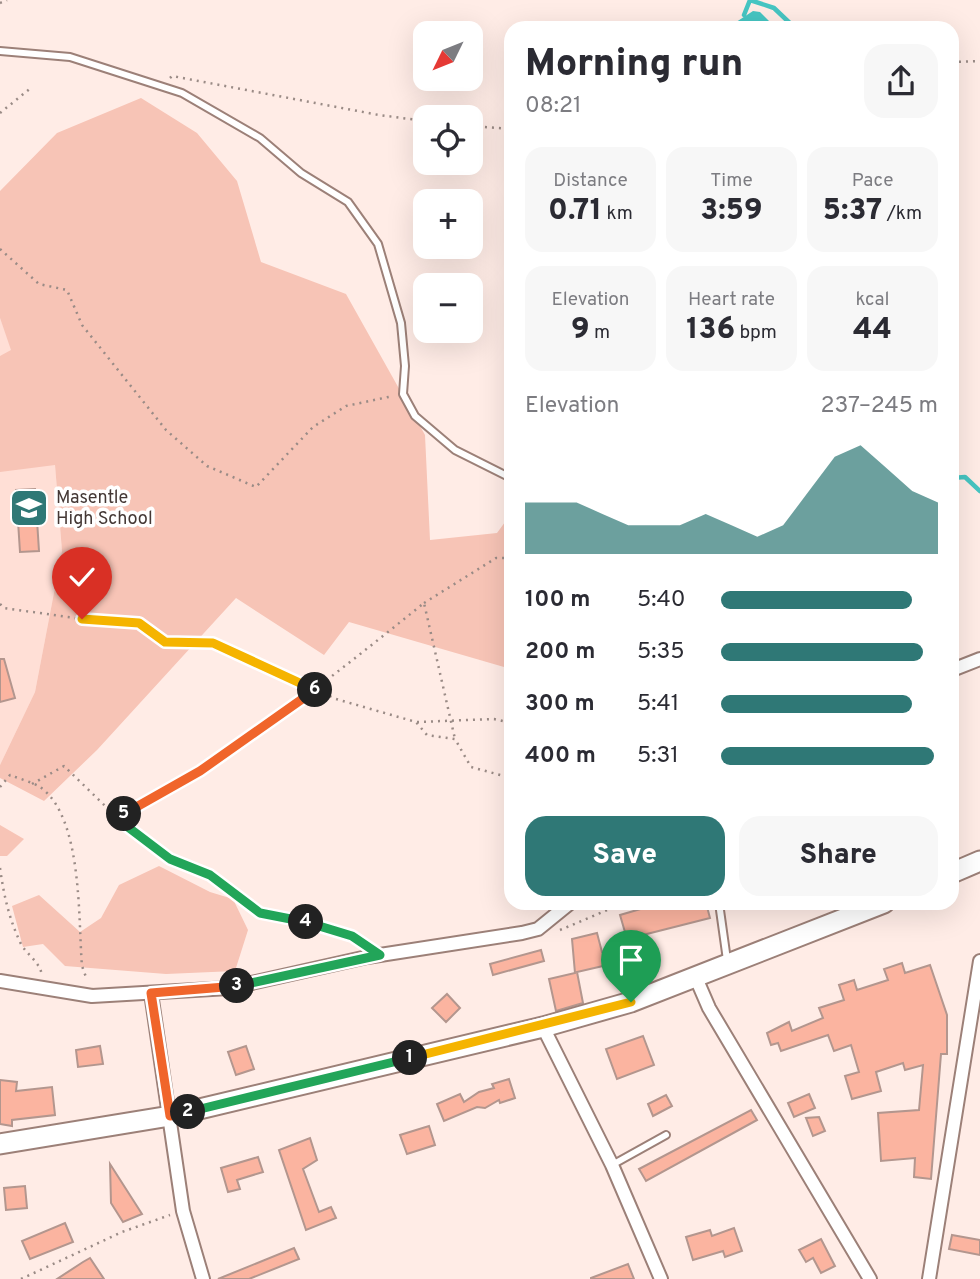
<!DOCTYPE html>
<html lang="en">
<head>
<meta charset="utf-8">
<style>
  body { margin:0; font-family:Overpass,sans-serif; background:#f7f7f7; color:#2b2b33; height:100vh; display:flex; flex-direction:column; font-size:26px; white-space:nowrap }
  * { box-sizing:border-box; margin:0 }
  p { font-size:23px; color:#7c7c81 }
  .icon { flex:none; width:38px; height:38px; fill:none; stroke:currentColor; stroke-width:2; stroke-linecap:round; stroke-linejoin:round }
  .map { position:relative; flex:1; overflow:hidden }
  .sheet { position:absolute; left:504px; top:21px; width:455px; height:889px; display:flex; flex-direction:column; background:#fff; border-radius:21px; box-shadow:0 7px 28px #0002 }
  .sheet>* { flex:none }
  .needle { width:46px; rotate:227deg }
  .controls { position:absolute; left:413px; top:21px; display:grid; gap:14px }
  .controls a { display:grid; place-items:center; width:70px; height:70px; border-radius:14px; background:#fff; box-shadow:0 7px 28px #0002; font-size:35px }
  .pin { position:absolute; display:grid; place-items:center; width:60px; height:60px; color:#fff; margin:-72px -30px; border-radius:50% 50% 50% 0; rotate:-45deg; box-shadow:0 0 7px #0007 }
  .pin .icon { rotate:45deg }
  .km { position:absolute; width:35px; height:35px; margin:-18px; border-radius:50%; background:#222; color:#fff; font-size:19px; line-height:35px; text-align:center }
  .round { display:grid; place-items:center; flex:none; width:74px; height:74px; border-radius:21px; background:#f7f7f7 }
  .head { display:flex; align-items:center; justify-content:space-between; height:119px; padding:0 21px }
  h1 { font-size:38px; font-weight:800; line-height:52px }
  .figures { display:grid; grid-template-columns:repeat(3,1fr); gap:10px; height:119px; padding:7px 21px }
  .figures div { display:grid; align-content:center; border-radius:18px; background:#f7f7f7; text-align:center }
  .figures b { font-size:30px; font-weight:800 }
  .figures small { font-size:19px; font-weight:400 }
  .figures p { font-size:19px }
  .chart { height:196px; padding:14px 21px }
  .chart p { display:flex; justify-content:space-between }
  .chart svg { width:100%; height:126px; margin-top:7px; fill:#2f7876; opacity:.7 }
  .action { display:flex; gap:14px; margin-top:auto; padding:14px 21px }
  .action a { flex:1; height:80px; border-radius:21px; background:#2f7876; color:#fff; font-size:28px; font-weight:800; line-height:80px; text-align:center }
  .action a+a { background:#f7f7f7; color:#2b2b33 }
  ul { padding:0 21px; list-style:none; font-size:23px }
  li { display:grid; grid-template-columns:112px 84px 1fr; align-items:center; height:52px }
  li i { height:18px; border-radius:9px; background:#2f7876 }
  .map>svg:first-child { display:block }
  .built { fill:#ffdfd6 }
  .green { fill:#f7c4b6 }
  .water { fill:#46c5c2 }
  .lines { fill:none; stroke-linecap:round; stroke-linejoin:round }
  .stream { stroke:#46c5c2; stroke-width:4.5 }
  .building { fill:#fbb4a0; stroke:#b3968e; stroke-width:2 }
  .service-casing { stroke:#9c8078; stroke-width:10 }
  .minor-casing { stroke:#9c8078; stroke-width:16 }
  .primary-casing { stroke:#9c8078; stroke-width:23 }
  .path { stroke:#9a8b86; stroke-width:2.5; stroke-dasharray:2 5; stroke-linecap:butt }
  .service { stroke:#fff; stroke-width:6 }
  .minor { stroke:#fff; stroke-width:12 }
  .primary { stroke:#fff; stroke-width:19 }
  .split-1-casing { stroke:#fff; stroke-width:14 }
  .split-2-casing { stroke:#fff; stroke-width:14 }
  .split-3-casing { stroke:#fff; stroke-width:14 }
  .split-4-casing { stroke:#fff; stroke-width:14 }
  .split-5-casing { stroke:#fff; stroke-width:14 }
  .split-6-casing { stroke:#fff; stroke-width:14 }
  .split-7-casing { stroke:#fff; stroke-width:14 }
  .split-1 { stroke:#f5b400; stroke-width:9 }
  .split-2 { stroke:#22a559; stroke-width:9 }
  .split-3 { stroke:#f0652b; stroke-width:9 }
  .split-4 { stroke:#22a559; stroke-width:9 }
  .split-5 { stroke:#22a559; stroke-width:9 }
  .split-6 { stroke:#f0652b; stroke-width:9 }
  .split-7 { stroke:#f5b400; stroke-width:9 }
  .labels { text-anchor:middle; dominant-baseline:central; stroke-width:7; stroke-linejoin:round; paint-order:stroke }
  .poi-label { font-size:18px; fill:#443835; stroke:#fff; text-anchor:start }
</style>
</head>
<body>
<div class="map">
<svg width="980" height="1279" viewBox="0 0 980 1279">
  <rect width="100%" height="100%" fill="#ffece6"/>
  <!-- built -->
  <path class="built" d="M0,318L55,465L62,551L35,692L0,765Z"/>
  <!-- green -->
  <g class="green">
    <path d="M141,98L197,133L237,181L261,262L346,294L425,435L430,540L497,533L511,514V669L349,622L324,655L236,598L97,750L44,801L0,778V765L35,692L62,551L55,465L0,472V356L11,350L0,318V191L57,133Z"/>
    <path d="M0,825L24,839L7,856H0Z"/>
    <path d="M159,866L210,892L233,899L248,930L235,971L166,974L65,966L43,944L23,947L12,906L39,895L80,932L101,918L119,885Z"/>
  </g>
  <!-- water -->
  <path class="water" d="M753,11L760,12L776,28H727Z"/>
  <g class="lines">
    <!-- stream -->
    <g class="stream">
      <path d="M744,15L750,0L774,8L795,28"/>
      <path d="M952,478L965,477L980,491"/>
    </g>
  </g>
  <!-- building -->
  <g class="building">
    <path d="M35,489L39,551L20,552L16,490Z"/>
    <path d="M0,659H4L15,698L0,702Z"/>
    <path d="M661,903H706L710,918L627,939L620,915Z"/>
    <path d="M597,933L602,952L625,947L634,988L621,991L616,963L577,972L583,1003L556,1011L549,979L575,973L572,939Z"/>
    <path d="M541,950L544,961L493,975L490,964Z"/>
    <path d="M902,963L905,973L930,965L947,1015V1054H941L931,1179L914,1177L915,1158L881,1161L878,1113L919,1110L923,1065L905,1070L903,1063L876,1072L881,1091L852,1099L845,1076L859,1072L851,1045L834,1051L828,1035L781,1051L778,1043L771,1045L767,1033L789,1022L792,1031L823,1018L819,1008L844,1000L839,985L854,980L857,990L888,980L884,969Z"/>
    <path d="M447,994L460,1008L446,1022L432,1008Z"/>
    <path d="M643,1036L654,1065L617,1079L606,1049Z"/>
    <path d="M100,1046L103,1064L78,1067L76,1050Z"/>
    <path d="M246,1046L254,1069L236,1075L228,1052Z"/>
    <path d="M509,1079L515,1098L500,1103L499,1100L485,1108L477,1107L444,1121L437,1104L460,1094L464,1102L479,1092L494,1088L492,1084Z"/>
    <path d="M0,1080L17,1082L16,1091L52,1087L55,1115L12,1120V1126L0,1124Z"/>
    <path d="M809,1094L815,1108L794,1117L788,1103Z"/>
    <path d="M666,1095L672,1106L653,1116L648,1104Z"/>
    <path d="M751,1110L757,1120L646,1181L639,1169Z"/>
    <path d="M819,1117L825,1131L813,1136L806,1118Z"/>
    <path d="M429,1126L435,1145L407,1154L400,1135Z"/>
    <path d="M310,1138L317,1160L303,1169L319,1212L331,1207L336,1218L306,1230L279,1150Z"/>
    <path d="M258,1157L263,1172L237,1180L240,1189L228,1192L221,1168Z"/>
    <path d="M110,1164L142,1214L123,1222L111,1203Z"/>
    <path d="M25,1186L27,1208L6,1210L4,1188Z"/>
    <path d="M65,1223L73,1242L30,1259L22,1241Z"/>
    <path d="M734,1228L742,1251L725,1257L723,1251L693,1260L686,1237L710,1230L712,1236Z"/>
    <path d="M952,1235L980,1240V1255L949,1249Z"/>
    <path d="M821,1239L835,1266L821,1273L813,1258L806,1262L799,1250Z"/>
    <path d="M294,1248L299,1259L249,1279H218Z"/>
    <path d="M90,1258L104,1279H57L83,1262Z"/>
    <path d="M628,1264L634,1279H591V1278Z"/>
  </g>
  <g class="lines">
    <defs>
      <g id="service">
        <path d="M0,51L70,57L182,93L260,138L301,173L348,202L378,244L401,323L405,366L403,394L415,416L455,450L511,478"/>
        <path d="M719,903L727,960"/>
        <path d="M612,1165L666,1135"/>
      </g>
      <g id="minor">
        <path d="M952,670L980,659"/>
        <path d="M696,978L709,1008L870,1279"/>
        <path d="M0,981L92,996L229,988L367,957L522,933L538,929L570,903"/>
        <path d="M151,993L183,1211L203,1279"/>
        <path d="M543,1027L612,1165L661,1279"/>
        <path d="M929,1279L980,961"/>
      </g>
      <g id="primary">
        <path d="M952,873L980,861"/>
        <path d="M0,1144L170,1116L543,1027L631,1002L884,903"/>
      </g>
    </defs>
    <!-- service casing -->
    <use href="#service" class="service-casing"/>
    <!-- minor casing -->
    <use href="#minor" class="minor-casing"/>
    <!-- primary casing -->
    <use href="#primary" class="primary-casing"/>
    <!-- path -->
    <g class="path">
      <path d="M0,3L7,0"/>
      <path d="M952,62L980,61"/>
      <path d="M170,78L172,76L379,115L425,121"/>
      <path d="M0,113L32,87"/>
      <path d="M471,126L511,129"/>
      <path d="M0,249L39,284L67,290L82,325L166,430L207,466L256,487L313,427L346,406L393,396"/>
      <path d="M424,603L496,558H511"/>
      <path d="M0,604L4,608L82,619L139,623L165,642L213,643L336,699L416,722L427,735L455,739L471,767L511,778"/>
      <path d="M417,722L494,719L511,723"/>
      <path d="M32,784L64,766L135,835L170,859L210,875L260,913L291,917L352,936L363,943"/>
      <path d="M0,787L10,775C20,779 32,782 40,787C83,817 78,919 82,966L87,980"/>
      <path d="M116,818C228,760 326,682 424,603L455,739"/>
      <path d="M0,868C4,896 9,919 21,944C28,956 39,961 42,975"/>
      <path d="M560,930L624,903"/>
      <path d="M21,1279L122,1232L170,1215"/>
    </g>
    <!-- service -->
    <use href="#service" class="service"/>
    <!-- minor -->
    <use href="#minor" class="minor"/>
    <!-- primary -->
    <use href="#primary" class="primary"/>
  </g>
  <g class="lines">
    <defs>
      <path id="split-1" d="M410,1058L631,1002"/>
      <path id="split-2" d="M188,1112L410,1058"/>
      <path id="split-3" d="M188,1112L170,1116L151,993L237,986"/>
      <path id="split-4" d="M237,986L380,955L352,936L306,922"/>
      <path id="split-5" d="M124,814L116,818L170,859L210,875L260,913L306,922"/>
      <path id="split-6" d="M124,814L200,771L315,690"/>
      <path id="split-7" d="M82,619L139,623L165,642L213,643L315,690"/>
    </defs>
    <!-- split-1 casing -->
    <use href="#split-1" class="split-1-casing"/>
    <!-- split-2 casing -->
    <use href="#split-2" class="split-2-casing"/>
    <!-- split-3 casing -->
    <use href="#split-3" class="split-3-casing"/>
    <!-- split-4 casing -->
    <use href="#split-4" class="split-4-casing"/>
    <!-- split-5 casing -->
    <use href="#split-5" class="split-5-casing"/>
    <!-- split-6 casing -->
    <use href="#split-6" class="split-6-casing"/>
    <!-- split-7 casing -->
    <use href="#split-7" class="split-7-casing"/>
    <!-- split-1 -->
    <use href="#split-1" class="split-1"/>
    <!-- split-2 -->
    <use href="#split-2" class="split-2"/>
    <!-- split-3 -->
    <use href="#split-3" class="split-3"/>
    <!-- split-4 -->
    <use href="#split-4" class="split-4"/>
    <!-- split-5 -->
    <use href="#split-5" class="split-5"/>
    <!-- split-6 -->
    <use href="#split-6" class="split-6"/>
    <!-- split-7 -->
    <use href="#split-7" class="split-7"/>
  </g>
  <!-- icons -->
  <defs>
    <symbol id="school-square" viewBox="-11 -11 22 22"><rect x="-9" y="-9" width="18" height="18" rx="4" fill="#2f7876" stroke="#fff"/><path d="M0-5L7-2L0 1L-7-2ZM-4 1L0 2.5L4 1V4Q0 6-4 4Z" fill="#fff"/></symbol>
  </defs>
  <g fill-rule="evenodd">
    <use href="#school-square" x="7" y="486" width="44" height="44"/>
  </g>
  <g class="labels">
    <!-- poi labels -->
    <g class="poi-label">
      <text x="56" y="498">Masentle<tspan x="56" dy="21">High School</tspan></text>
    </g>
  </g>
</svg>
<div class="controls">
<a><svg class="needle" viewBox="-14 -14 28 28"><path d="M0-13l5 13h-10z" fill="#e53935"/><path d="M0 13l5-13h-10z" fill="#7c7c81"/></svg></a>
<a><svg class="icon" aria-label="locate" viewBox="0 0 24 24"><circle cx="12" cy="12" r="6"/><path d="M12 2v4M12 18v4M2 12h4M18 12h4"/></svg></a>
<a>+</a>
<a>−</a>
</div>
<div class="pin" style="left:631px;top:1002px;background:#1e9e55"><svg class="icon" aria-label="arrive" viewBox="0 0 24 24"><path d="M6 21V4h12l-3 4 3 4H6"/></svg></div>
<div class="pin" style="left:82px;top:619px;background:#d93025"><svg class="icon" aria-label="check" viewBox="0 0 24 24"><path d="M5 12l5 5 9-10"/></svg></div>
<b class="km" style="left:410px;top:1058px">1</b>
<b class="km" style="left:188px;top:1112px">2</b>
<b class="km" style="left:237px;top:986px">3</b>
<b class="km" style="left:306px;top:922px">4</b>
<b class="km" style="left:124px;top:814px">5</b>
<b class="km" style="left:315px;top:690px">6</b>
<section class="sheet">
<div class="head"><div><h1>Morning run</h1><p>08:21</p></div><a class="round"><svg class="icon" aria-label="share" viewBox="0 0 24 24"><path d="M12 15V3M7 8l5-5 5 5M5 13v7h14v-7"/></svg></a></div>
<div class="figures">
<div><p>Distance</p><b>0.71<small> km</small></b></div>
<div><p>Time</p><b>3:59</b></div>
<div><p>Pace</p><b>5:37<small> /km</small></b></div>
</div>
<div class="figures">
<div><p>Elevation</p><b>9<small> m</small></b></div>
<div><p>Heart rate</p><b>136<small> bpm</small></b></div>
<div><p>kcal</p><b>44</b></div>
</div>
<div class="chart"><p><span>Elevation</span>237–245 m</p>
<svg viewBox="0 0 160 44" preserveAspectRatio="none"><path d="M0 44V26L10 26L20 26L30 30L40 34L50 34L60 34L70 30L80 34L90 38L100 34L110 22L120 10L130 6L140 14L150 22L160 26V44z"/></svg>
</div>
<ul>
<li><b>100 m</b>5:40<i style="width:88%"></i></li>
<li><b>200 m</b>5:35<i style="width:93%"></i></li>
<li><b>300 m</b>5:41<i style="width:88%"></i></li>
<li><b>400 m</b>5:31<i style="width:98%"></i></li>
</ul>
<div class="action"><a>Save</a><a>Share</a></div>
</section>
</div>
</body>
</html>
